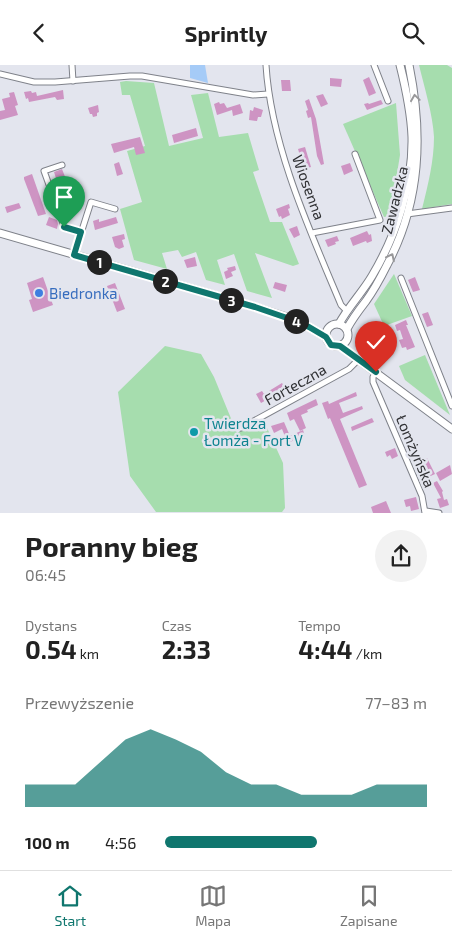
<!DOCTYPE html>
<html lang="pl">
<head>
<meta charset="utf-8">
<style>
  body { margin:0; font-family:"Exo 2",sans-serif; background:#f2f2f2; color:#222; height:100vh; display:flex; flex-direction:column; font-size:19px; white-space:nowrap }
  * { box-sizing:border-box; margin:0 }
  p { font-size:16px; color:#767676 }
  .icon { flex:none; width:28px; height:28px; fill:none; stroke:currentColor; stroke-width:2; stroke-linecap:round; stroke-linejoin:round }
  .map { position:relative; height:448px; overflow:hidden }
  .details { display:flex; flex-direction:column; background:#fff; flex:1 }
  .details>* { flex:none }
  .pin { position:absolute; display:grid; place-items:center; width:42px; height:42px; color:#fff; margin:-51px -21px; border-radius:50% 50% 50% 0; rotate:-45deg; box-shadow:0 0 5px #0007 }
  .pin .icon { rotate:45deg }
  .km { position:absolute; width:25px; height:25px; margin:-12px; border-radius:50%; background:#222; color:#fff; font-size:14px; line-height:25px; text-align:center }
  .round { display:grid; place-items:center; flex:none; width:52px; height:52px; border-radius:26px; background:#f2f2f2 }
  .summary { display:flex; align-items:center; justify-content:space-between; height:85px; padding:0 25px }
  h1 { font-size:28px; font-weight:700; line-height:38px }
  .figures { display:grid; grid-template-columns:repeat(3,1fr); gap:8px; height:85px; padding:5px 25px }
  .figures div { display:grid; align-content:center }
  .figures b { font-size:25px; font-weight:700 }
  .figures small { font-size:14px; font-weight:400 }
  .figures p { font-size:14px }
  .chart { height:140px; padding:10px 25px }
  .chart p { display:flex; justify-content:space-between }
  .chart svg { width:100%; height:90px; margin-top:5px; fill:#0f766e; opacity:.7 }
  ul { padding:0 25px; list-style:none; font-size:16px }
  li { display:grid; grid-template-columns:80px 60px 1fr; align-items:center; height:38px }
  li i { height:12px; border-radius:6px; background:#0f766e }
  header { display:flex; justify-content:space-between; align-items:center; height:65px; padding:0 25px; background:#fff; font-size:22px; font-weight:700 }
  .menu { display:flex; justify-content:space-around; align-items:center; height:70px; border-top:1px solid #e0e0e0; background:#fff; font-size:14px; color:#767676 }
  .menu a { display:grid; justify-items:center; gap:2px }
  .menu .active { color:#0f766e }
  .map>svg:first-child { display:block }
  .green { fill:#a6ddae }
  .water { fill:#a5cbf7 }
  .building { fill:#ce94c3 }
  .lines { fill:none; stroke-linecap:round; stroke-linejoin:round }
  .street-casing { stroke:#7f828a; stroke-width:7 }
  .secondary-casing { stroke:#7f828a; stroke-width:9 }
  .street { stroke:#fff; stroke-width:5 }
  .secondary { stroke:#fff; stroke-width:7 }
  .oneway { stroke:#98989a }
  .route-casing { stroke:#fff; stroke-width:10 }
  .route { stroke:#0f766e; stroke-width:6 }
  .shop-dot { fill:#3f7fe0; stroke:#e3e5ee; stroke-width:2 }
  .culture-dot { fill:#0f9aa8; stroke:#e3e5ee; stroke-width:2 }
  .labels { text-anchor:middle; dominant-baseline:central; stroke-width:5; stroke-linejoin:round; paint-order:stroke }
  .street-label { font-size:15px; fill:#303134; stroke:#e3e5ee }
  .shop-label { font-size:15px; fill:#366cbe; stroke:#e3e5ee; text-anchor:start }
  .culture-label { font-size:15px; fill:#0d838f; stroke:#e3e5ee; text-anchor:start }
</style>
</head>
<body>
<header><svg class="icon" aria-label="back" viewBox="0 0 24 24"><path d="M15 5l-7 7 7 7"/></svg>Sprintly<svg class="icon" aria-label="search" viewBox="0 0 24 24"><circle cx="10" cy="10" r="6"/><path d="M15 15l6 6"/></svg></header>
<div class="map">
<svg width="452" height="448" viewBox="0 0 452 448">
  <rect width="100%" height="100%" fill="#e3e5ee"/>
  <!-- green -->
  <g class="green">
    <path d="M419,0H447L452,3V139L422,144C428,120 434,96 434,72C433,50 424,21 419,0Z"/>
    <path d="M126,16L154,18L169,81L203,73L191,30L208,28L219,72L248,68L259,105L253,107L270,157H282L299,199L293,201L255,188L272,233L247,226L234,189L217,195L225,220L206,215L196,187L182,192L178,185L162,188L167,204L134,195L120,144L142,137L127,86L145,81L130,30H122L120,17Z"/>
    <path d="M396,38L400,90L391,146L389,151L384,152L343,59Z"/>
    <path d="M394,209L412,251L384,261L374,239Z"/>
    <path d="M165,281L201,289L214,312L237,368L263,354L283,398L285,443L282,447H156L130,411L118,327Z"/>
    <path d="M425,290L450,350L405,315L399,301Z"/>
  </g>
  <!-- water -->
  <path class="water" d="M190,0H205L208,18L190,13Z"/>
  <!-- building -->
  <g class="building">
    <path d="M369,12L376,28L369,31L363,15Z"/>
    <path d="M330,13L342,14L341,22L330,21Z"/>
    <path d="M281,15H290L291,26H282Z"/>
    <path d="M63,25L64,34L57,35L55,32L29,37L28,33L26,34L24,27L31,26L32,28L36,27L37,31Z"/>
    <path d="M14,27L18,40L15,41L18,50L0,55V46L5,45L2,34L10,32L9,28Z"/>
    <path d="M323,29L328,39L321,42L316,31Z"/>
    <path d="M309,34L316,54L324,99L321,100L317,91L311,52L308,53L306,46L308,45L305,36Z"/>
    <path d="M381,35L383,39L367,45L364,39L368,38L369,39Z"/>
    <path d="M219,37L220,39L224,38L227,43L240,39L243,48L233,51L232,45L217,50L214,39Z"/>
    <path d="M98,40L99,47L97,48V51L93,52L92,49H90L88,43Z"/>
    <path d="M254,42L263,45L261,52H258L257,56L249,55L250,45L253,46Z"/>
    <path d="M196,63L198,71L174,78L172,70Z"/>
    <path d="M140,72L145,88L136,90L134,82L114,88L111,79Z"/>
    <path d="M305,82L311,102L304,104L298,84Z"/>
    <path d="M119,97L123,109L117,111L114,99Z"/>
    <path d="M350,98L353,106L344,110L341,101Z"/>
    <path d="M62,104L69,122L80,119V121H82L84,127L80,128V131L73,134L75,144L67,147L54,107Z"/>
    <path d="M32,109L46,149L38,151L24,114V112Z"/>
    <path d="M19,138L21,143L7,148L5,142Z"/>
    <path d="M289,139L290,143L288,144L290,150L282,154L281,151L279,152L276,144Z"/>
    <path d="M49,152L57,155L58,159L57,164L46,160Z"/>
    <path d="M116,152L118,158L95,165L93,156L99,154V157Z"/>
    <path d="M297,161L300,170L294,173L289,164Z"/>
    <path d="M367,166L369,170L371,169L372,176L367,178L366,176L353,181L350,173Z"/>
    <path d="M124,169L125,174L122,175L124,182L119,184L115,182L112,172Z"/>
    <path d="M337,171L339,176L335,177L336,179L328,182L325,175Z"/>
    <path d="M195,192L197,201L187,203L184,195Z"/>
    <path d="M235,201L236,205L231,207L233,211L226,214L224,207L228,205L227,203Z"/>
    <path d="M43,212L53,240L33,247L29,235L32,234L27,218Z"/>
    <path d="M415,212L420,225L413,227L408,215Z"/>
    <path d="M275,217L287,220L285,227L273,223Z"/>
    <path d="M115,218L125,244L117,247L107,221Z"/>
    <path d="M428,247L433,260L427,262L422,249Z"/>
    <path d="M406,255L408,260H406L415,282L407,285L406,282L402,283L399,275L403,274L400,265L397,266L395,260Z"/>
    <path d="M282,318L286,324L261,338L256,329L262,326L264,329Z"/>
    <path d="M356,327L357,331L339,338L343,348L362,341L363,344L340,354L367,420L359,423L330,353L328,354L322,338L328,336L329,339Z"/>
    <path d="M316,334L318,340L307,345L308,347L301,350L306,363L300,366L294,354L290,356L287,348Z"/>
    <path d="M372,353L374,357L352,366L351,362Z"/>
    <path d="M284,357L290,371L303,365L305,371L290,377L288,373L286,374L282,364L274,368L271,361Z"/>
    <path d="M395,383L398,391L392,394L390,390L387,392L385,387Z"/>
    <path d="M427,393L435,409L422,415L418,407L425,404L421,396Z"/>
    <path d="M450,400L452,409L440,416L436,408Z"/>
    <path d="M437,416L443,426L442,427L444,435L447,434L449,440L440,443L437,434L441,433L433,418Z"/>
    <path d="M416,432L419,444L411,446L410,441L406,442L404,435Z"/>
    <path d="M386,436L391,448H373L371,442Z"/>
  </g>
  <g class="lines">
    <defs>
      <g id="street">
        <path d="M72,0L73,16"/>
        <path d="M266,0C271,81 310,166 341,240L347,246"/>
        <path d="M374,0L388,36"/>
        <path d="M0,9L34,17H55L130,11H142L253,30L268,29"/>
        <path d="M62,100L44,106L64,161L81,167"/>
        <path d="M407,149L452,143"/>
        <path d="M312,168L380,155L355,89"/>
        <path d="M74,190L91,137L115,144"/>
        <path d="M401,213L452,341"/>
        <path d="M376,307L373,312V317L422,431L425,448"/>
        <path d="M241,363L349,304L359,294"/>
        <path d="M426,446L439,448"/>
      </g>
      <g id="secondary">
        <path d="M0,168L255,242L290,253L309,262L326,272"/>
        <circle cx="337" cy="270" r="11"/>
        <path d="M339,259C348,242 362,228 372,211C396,171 413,120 412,72C411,47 406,24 400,0"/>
        <path d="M347,264C352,254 359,245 366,236C374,225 381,212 387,200C421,136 423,69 409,0"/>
        <path d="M340,281L452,364"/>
      </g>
    </defs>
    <!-- street casing -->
    <use href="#street" class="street-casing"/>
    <!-- secondary casing -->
    <use href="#secondary" class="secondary-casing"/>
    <!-- street -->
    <use href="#street" class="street"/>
    <!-- secondary -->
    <use href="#secondary" class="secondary"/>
  </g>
  <!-- one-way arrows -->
  <defs><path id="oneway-chevron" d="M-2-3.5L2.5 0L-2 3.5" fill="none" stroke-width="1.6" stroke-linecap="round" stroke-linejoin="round" transform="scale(1.25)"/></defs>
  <g class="oneway">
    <use href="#oneway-chevron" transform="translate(415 33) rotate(-98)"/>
    <use href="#oneway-chevron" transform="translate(391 192) rotate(-64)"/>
  </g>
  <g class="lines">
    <defs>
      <path id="route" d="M64,162L81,167L74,190L255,242L290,254L309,262L326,272L331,280L340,281L376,307"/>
    </defs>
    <!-- route casing -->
    <use href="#route" class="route-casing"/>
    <!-- route -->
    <use href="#route" class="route"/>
  </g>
  <!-- markers -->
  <circle class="shop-dot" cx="39" cy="228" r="5"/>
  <circle class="culture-dot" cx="194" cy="367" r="5"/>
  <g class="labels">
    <!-- street labels -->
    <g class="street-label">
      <text transform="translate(309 122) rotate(70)">Wiosenna</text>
      <text transform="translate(394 135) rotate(-76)">Zawadzka</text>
      <text transform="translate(295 319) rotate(-29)">Forteczna</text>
      <text transform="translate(416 386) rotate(67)">Łomżyńska</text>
    </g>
    <!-- shop labels -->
    <g class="shop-label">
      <text x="49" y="228">Biedronka</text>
    </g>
    <!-- culture labels -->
    <g class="culture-label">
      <text x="204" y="358">Twierdza<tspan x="204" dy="17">Łomża - Fort V</tspan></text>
    </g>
  </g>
</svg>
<div class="pin" style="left:64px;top:162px;background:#1e9e55"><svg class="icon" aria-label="arrive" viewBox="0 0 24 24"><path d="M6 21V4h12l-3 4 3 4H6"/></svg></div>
<div class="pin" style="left:376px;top:307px;background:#d93025"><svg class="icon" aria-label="check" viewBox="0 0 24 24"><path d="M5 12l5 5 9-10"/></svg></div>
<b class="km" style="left:99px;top:197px">1</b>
<b class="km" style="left:165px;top:216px">2</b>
<b class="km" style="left:231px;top:235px">3</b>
<b class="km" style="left:296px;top:256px">4</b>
</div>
<section class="details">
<div class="summary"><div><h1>Poranny bieg</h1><p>06:45</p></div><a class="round"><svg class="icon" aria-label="share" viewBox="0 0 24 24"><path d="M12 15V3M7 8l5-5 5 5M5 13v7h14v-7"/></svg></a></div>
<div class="figures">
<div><p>Dystans</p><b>0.54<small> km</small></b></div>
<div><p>Czas</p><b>2:33</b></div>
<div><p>Tempo</p><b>4:44<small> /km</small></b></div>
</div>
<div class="chart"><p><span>Przewyższenie</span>77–83 m</p>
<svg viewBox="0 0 160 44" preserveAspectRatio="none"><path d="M0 44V33L10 33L20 33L30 22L40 11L50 6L60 11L70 17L80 27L90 33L100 33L110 38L120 38L130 38L140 33L150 33L160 33V44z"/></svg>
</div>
<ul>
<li><b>100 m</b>4:56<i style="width:58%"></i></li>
</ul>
</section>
<nav class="menu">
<a class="active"><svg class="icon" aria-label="home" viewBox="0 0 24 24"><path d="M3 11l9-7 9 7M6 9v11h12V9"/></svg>Start</a>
<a><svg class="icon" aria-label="map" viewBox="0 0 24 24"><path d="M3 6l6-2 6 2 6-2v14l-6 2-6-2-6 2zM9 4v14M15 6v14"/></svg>Mapa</a>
<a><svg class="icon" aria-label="saved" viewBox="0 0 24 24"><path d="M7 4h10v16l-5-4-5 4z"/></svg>Zapisane</a>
</nav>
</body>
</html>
